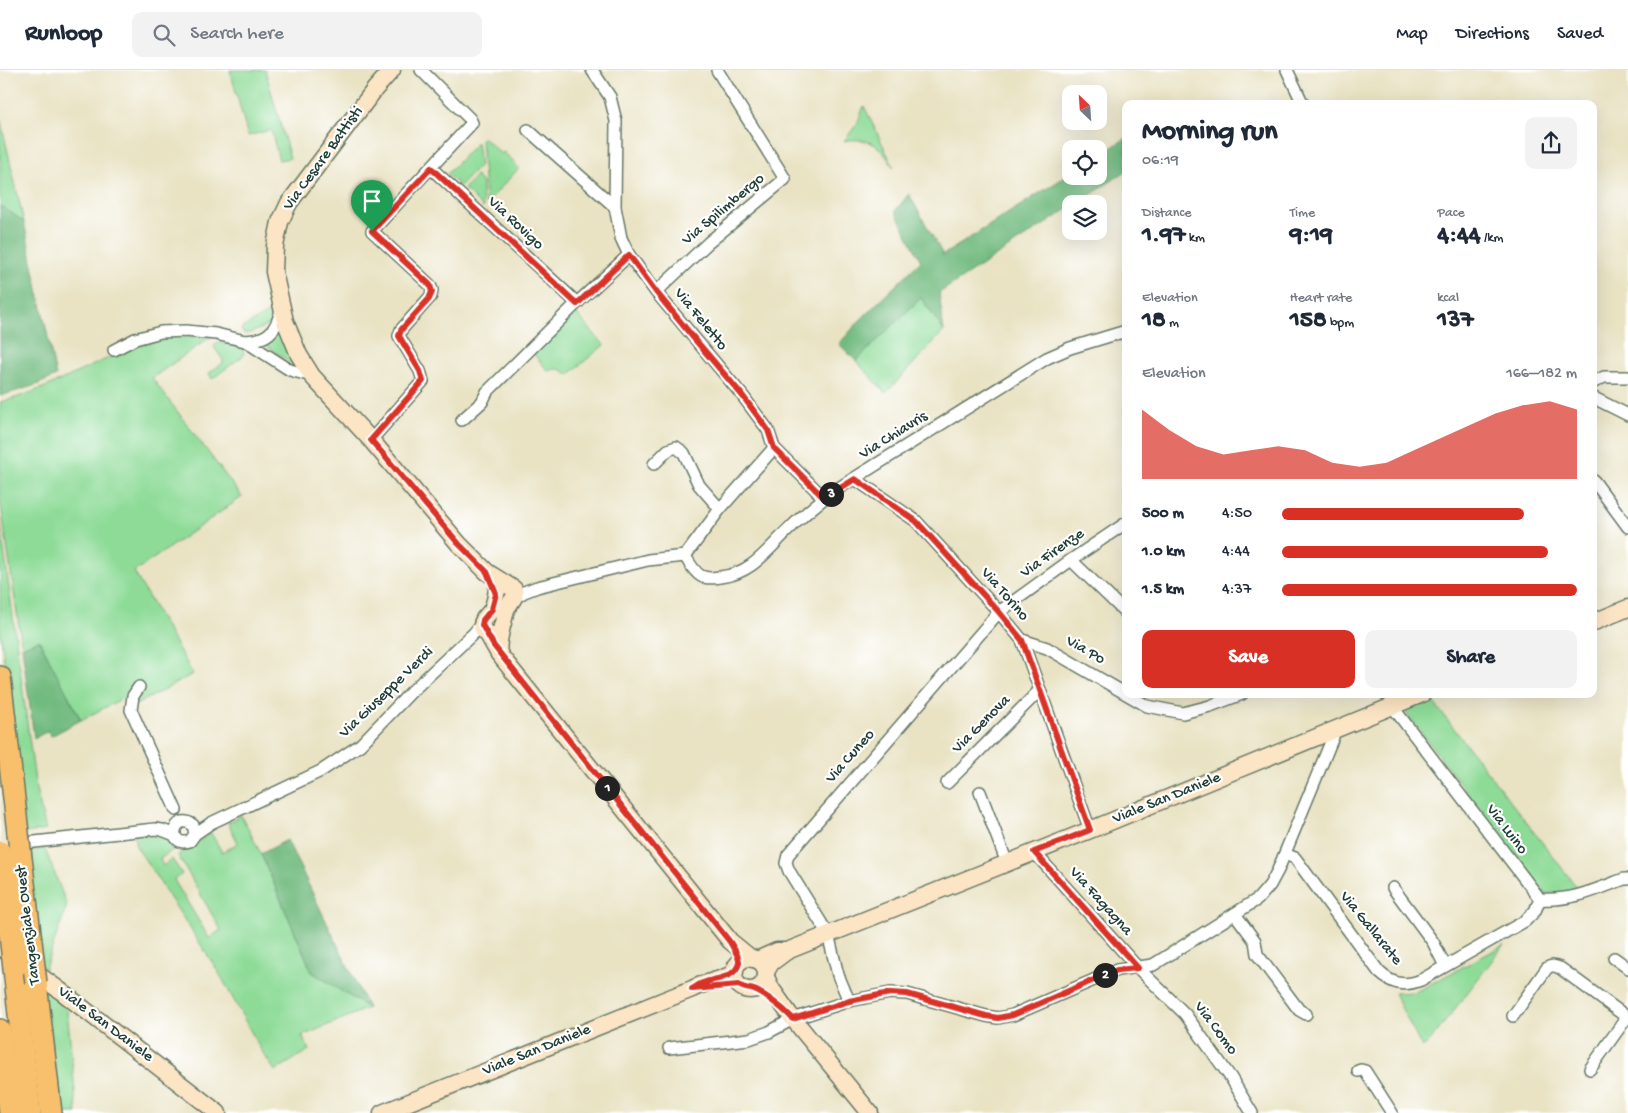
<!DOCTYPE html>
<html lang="en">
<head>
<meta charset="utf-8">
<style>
  body { margin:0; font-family:"Gochi Hand",sans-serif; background:#f2f2f3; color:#1f2937; height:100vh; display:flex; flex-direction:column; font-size:19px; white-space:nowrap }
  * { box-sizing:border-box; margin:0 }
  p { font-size:16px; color:#747a83 }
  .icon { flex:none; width:28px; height:28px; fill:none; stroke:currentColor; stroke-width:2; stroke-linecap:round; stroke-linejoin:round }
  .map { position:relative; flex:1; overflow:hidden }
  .drawer { position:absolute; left:1122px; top:30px; width:475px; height:598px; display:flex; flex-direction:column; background:#fff; border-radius:10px; box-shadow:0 5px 20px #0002 }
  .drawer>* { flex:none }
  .needle { width:32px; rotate:335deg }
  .buttons { position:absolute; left:1062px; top:15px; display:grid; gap:10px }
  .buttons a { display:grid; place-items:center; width:45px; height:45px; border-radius:10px; background:#fff; box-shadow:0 5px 20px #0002; font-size:25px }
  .pin { position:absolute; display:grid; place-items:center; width:42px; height:42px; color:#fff; margin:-51px -21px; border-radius:50% 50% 50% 0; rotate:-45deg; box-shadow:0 0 5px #0007 }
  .pin .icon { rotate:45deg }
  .km { position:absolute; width:25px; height:25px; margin:-12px; border-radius:50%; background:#222; color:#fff; font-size:14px; line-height:25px; text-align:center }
  .round { display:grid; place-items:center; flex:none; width:52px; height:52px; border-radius:10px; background:#f2f2f3 }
  .overview { display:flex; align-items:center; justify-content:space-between; height:85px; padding:0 20px }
  h1 { font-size:28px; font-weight:700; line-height:38px }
  .figures { display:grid; grid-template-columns:repeat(3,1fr); gap:8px; height:85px; padding:5px 20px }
  .figures div { display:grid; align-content:center }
  .figures b { font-size:25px; font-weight:700 }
  .figures small { font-size:14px; font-weight:400 }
  .figures p { font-size:14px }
  .chart { height:140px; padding:10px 20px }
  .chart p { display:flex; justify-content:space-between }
  .chart svg { width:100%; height:90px; margin-top:5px; fill:#d93025; opacity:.7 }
  .action { display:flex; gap:10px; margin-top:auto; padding:10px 20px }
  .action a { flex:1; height:58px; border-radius:10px; background:#d93025; color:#fff; font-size:20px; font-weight:700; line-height:58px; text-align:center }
  .action a+a { background:#f2f2f3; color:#1f2937 }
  ul { padding:0 20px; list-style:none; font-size:16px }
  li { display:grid; grid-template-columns:80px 60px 1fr; align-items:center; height:38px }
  li i { height:12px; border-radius:6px; background:#d93025 }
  header { display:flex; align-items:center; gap:30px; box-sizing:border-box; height:70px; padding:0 25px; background:#fff; border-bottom:1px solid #e0e1e3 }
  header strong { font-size:24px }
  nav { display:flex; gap:28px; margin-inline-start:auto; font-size:18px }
  .search { width:350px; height:45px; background:#f2f2f3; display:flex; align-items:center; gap:12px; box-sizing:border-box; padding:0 18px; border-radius:10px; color:#747a83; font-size:19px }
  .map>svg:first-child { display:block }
  .green { fill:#8edb98; stroke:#568c66 }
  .forest { fill:#72bb80; stroke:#487c5a }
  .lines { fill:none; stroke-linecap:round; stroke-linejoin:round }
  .street-casing { stroke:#676; stroke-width:14 }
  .secondary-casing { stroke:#676; stroke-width:19 }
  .highway-casing { stroke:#676; stroke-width:24 }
  .street { stroke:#fff; stroke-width:11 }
  .secondary { stroke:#fce5c4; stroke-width:16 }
  .highway { stroke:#f8bf6c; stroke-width:21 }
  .highway-bridge-casing { stroke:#676; stroke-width:24; stroke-linecap:butt }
  .highway-bridge { stroke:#f8bf6c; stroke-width:21 }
  .route-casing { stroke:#fff; stroke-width:10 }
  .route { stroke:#d93025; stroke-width:6 }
  .labels { text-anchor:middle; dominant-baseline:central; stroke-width:4.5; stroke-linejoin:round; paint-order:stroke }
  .street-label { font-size:16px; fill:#1f3d34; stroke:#fff }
</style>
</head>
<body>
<header>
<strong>Runloop</strong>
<div class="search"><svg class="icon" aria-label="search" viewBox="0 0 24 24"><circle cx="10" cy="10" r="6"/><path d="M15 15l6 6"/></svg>Search here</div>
<nav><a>Map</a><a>Directions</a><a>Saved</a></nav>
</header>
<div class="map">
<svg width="1628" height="1043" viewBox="0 0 1628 1043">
  <rect width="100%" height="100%" fill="#fff"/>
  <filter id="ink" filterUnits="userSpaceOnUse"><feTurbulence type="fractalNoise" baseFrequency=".02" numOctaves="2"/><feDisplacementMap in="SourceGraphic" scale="10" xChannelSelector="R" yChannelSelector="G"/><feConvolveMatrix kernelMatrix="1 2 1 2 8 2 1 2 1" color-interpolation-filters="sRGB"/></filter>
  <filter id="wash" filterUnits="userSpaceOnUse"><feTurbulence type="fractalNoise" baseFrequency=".0096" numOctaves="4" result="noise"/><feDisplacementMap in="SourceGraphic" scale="20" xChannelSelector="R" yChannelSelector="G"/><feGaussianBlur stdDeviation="1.12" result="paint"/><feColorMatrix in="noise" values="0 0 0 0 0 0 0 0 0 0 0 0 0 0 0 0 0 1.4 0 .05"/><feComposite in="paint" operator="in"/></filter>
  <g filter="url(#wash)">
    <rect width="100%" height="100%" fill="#e9e3c4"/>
    <!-- green -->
    <g class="green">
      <path d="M230,0H265L290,88L279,90L271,60L248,66Z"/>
      <path d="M864,36L894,98C890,92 885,83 879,78C871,70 854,68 844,71L857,54Z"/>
      <path d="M0,48L24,152L0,135Z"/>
      <path d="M483,67L501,84L504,82L519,98L486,134L481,69Z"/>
      <path d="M477,72L480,95L460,116L447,104Z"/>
      <path d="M476,106L482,112L483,138L464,119Z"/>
      <path d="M921,227L944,261L886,323L856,291Z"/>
      <path d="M274,239L275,249L271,254L248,264L243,263L241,259Z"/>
      <path d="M576,243L604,275L568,305C562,298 556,298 548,301L533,283Z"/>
      <path d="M280,260L286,275L294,289L290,293L262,272L271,269Z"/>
      <path d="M171,266H212L152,308L242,427L134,502L193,604L125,641V627L81,650L39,570L22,577L0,429V332C60,318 111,279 171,266Z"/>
      <path d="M217,272L239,277L243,280L244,285L212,309L209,303L223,293V290L214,277Z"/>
      <path d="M0,450L36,719L46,760L25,763L0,560Z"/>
      <path d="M1431,629L1579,820L1570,823H1544L1404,640Z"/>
      <path d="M241,745L261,784L312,902L368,938L302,966L309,980L275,1001L261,980L218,901L136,776L134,765C150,763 165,760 175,774L174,779L160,789L163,796L172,789L182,804L174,810L209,868L221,860L178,785L211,763L222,782L238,773L228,753Z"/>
      <path d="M45,779L67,835L45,899L40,895L27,781Z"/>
      <path d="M1504,875L1428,974L1422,978L1394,923L1414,922L1421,919Z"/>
      <path d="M43,918L67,939L77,1043H59Z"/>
    </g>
    <!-- forest -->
    <g class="forest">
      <path d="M1126,68V101L1077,134H1071V137L939,223L944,261L921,228L856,291L839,274L862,248L921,191L895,141L909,124L943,185L1071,103V106H1099V86Z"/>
      <path d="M0,135L24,152L56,306L36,315L0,326Z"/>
      <path d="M39,570L81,650L51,666L48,661L34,668L22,577Z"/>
      <path d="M287,770L368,938L312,902L261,784Z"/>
    </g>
  </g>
  <g filter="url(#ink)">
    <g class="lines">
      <defs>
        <g id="street">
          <path d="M592,0L610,27L616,51L615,137L621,168L629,185L656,222L742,325L768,360L774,378L824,428"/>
          <path d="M1287,0L1303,34"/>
          <path d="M528,60L615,137"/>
          <path d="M431,98L577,233L629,185"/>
          <path d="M656,222L708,173L785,109L717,0"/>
          <path d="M245,271C267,270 276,262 281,240"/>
          <path d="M114,280L135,269L161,262L186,261L216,264L245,271L290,300L312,306"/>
          <path d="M1594,312L1604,307H1628"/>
          <path d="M1594,328L1628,345"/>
          <path d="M462,350L482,332L487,322L577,233"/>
          <path d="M371,370L423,311L420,301L399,266L401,260L431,226L432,220L430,215L372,161L472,53L470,49L421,0"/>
          <path d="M654,394L668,380L676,377L684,383L699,415L720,439"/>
          <path d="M855,409L916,451L999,542L1022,570L1090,760"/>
          <path d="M1594,411L1628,457"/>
          <path d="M685,486C689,493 694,502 701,506C707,509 714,508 720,507C750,504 765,483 785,463C800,448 817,433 834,421L1047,288L1070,278L1126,261"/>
          <path d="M685,486L720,439L774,378"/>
          <path d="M1071,490L1126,543"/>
          <path d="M513,529L524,522L537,517L648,490L685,486"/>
          <path d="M1022,570L1047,578L1147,636L1183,643L1210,636L1242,624"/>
          <path d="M139,617L133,626L131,640L176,740"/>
          <path d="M1388,624L1403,632"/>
          <path d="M1392,636L1540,829C1572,831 1595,820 1624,809H1628"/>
          <path d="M947,713L1040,620"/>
          <path d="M980,722L1007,793"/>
          <path d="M195,764L193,755C173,741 166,778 190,771L195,764L211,753L321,701L360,675L411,622L474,563L482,553"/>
          <path d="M16,774L155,759L162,760L175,765"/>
          <path d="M1034,782L1138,898L1185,944L1231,1008L1252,1043"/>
          <path d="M1285,784L1295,788L1379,902C1392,914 1404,917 1421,910L1525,851L1535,841L1540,829"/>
          <path d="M1393,818L1433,872L1445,896"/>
          <path d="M1235,844L1255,871L1257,884L1299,940L1306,944"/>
          <path d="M1614,888L1628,898"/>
          <path d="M849,931L838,905L828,864L789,801L786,793L788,785L999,542L1071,490L1126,453"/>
          <path d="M1513,946L1547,898C1552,895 1555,896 1560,898L1628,948"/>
          <path d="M669,978L749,969L769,962L793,949L849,931L890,923L907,924L986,946L998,948L1013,945L1117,900L1153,895L1258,829L1270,815L1278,800L1333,667L1332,661"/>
          <path d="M1590,999L1627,947"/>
          <path d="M1358,1001L1361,1000L1365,1001L1392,1043"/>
        </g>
        <g id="secondary">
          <path d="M392,0L375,19L289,133L280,152L275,176L274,202L285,251L299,285L312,306L371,370L459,474L487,502L514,519C517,529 509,532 506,540C504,546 504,551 502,556C500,567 497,572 499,584"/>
          <path d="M1594,552L1628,538"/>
          <path d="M487,563L499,584L730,871L752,889"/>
          <path d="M496,565C487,566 478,559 484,549C486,546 490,543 492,539C495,533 496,526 497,519L505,514"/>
          <path d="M0,877L62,922L218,1043"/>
          <path d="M787,881L1090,760L1422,624"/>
          <circle cx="750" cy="904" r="16"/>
          <path d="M757,890L777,881H787L771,893L766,902"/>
          <path d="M766,907L771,918L790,945L870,1043"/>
          <path d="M382,1043L692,919C706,911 722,911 735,902"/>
        </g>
        <g id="highway">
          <path d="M0,607L18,763"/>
          <path d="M14,899L30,1043"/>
          <path d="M36,913L51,1043"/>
          <path d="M0,960L10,1043"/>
        </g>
      </defs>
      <!-- street casing -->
      <use href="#street" class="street-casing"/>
      <!-- secondary casing -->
      <use href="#secondary" class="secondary-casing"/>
      <!-- highway casing -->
      <use href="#highway" class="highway-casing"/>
      <!-- street -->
      <use href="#street" class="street"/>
      <!-- secondary -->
      <use href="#secondary" class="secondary"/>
      <!-- highway -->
      <use href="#highway" class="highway"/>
      <defs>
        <g id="highway-bridge">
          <path d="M18,763L36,913"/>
          <path d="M0,782L14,899"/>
        </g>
      </defs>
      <!-- highway-bridge casing -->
      <use href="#highway-bridge" class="highway-bridge-casing"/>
      <!-- highway-bridge -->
      <use href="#highway-bridge" class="highway-bridge"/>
    </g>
  </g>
  <g class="lines" filter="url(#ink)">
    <defs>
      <path id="route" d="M431,98L577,234L629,185L656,222L692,266L742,325L768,360L774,378L824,428L855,409L916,451L999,542L1022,570L1090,760L1034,782L1138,898L1117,900L1013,945L998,948L986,946L907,924L890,923L849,931L793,949C785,940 765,924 754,920C748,918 744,919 739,915L692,919C696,917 699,914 703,913C715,908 735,909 739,893C740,887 733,877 730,872L494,576L482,555L483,550L492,539L496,524L487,502L459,474L371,370L423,311L420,301L399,266L401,260L429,229L432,222L430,215L372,161Z"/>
    </defs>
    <!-- route casing -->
    <use href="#route" class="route-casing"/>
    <!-- route -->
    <use href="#route" class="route"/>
  </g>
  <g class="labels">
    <!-- street labels -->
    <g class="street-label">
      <text transform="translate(324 89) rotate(-54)">Via Cesare Battisti</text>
      <text transform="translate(724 140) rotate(-40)">Via Spilimbergo</text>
      <text transform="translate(515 154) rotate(43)">Via Rovigo</text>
      <text transform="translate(700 250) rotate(51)">Via Feletto</text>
      <text transform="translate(894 366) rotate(-32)">Via Chiavris</text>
      <text transform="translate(1053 484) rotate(-35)">Via Firenze</text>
      <text transform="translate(1004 525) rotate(49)">Via Torino</text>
      <text transform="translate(1085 581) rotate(30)">Via Po</text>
      <text transform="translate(387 623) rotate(-44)">Via Giuseppe Verdi</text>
      <text transform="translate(982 655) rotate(-45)">Via Genova</text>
      <text transform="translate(851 687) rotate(-49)">Via Cuneo</text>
      <text transform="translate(1167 729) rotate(-22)">Viale San Daniele</text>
      <text transform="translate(1506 760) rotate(53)">Via Luino</text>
      <text transform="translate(1100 832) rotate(48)">Via Fagagna</text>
      <text transform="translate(29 855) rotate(-97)">Tangenziale Ovest</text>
      <text transform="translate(1370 859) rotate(51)">Via Gallarate</text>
      <text transform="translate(105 955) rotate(37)">Viale San Daniele</text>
      <text transform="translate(1215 959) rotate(53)">Via Como</text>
      <text transform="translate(537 981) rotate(-22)">Viale San Daniele</text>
    </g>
  </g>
</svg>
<div class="buttons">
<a><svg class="needle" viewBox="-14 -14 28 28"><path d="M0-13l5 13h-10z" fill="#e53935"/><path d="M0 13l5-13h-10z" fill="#747a83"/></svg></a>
<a><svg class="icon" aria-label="locate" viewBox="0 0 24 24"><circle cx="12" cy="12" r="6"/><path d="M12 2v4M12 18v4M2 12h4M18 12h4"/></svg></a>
<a><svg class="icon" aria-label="layers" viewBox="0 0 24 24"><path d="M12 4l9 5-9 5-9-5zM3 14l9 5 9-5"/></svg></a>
</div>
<div class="pin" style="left:372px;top:161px;background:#1e9e55"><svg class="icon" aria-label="arrive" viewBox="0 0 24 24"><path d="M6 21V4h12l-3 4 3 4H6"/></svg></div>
<b class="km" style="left:607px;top:718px">1</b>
<b class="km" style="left:1105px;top:905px">2</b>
<b class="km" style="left:831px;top:424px">3</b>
<section class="drawer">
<div class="overview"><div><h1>Morning run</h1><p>06:19</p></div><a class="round"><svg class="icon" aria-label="share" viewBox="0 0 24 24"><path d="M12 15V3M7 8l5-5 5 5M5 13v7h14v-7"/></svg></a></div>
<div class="figures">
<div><p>Distance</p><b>1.97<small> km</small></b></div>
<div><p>Time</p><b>9:19</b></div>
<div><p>Pace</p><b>4:44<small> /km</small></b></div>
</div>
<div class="figures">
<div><p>Elevation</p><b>18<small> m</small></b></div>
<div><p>Heart rate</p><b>158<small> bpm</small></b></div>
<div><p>kcal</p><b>137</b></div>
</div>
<div class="chart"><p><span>Elevation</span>166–182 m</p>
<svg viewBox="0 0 160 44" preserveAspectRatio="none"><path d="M0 44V10L10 20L20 28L30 32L40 30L50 28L60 30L70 36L80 38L90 36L100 30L110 24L120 18L130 12L140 8L150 6L160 10V44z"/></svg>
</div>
<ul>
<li><b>500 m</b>4:50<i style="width:82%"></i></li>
<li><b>1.0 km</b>4:44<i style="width:90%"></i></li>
<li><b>1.5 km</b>4:37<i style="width:100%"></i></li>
</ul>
<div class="action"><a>Save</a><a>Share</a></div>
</section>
</div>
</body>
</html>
